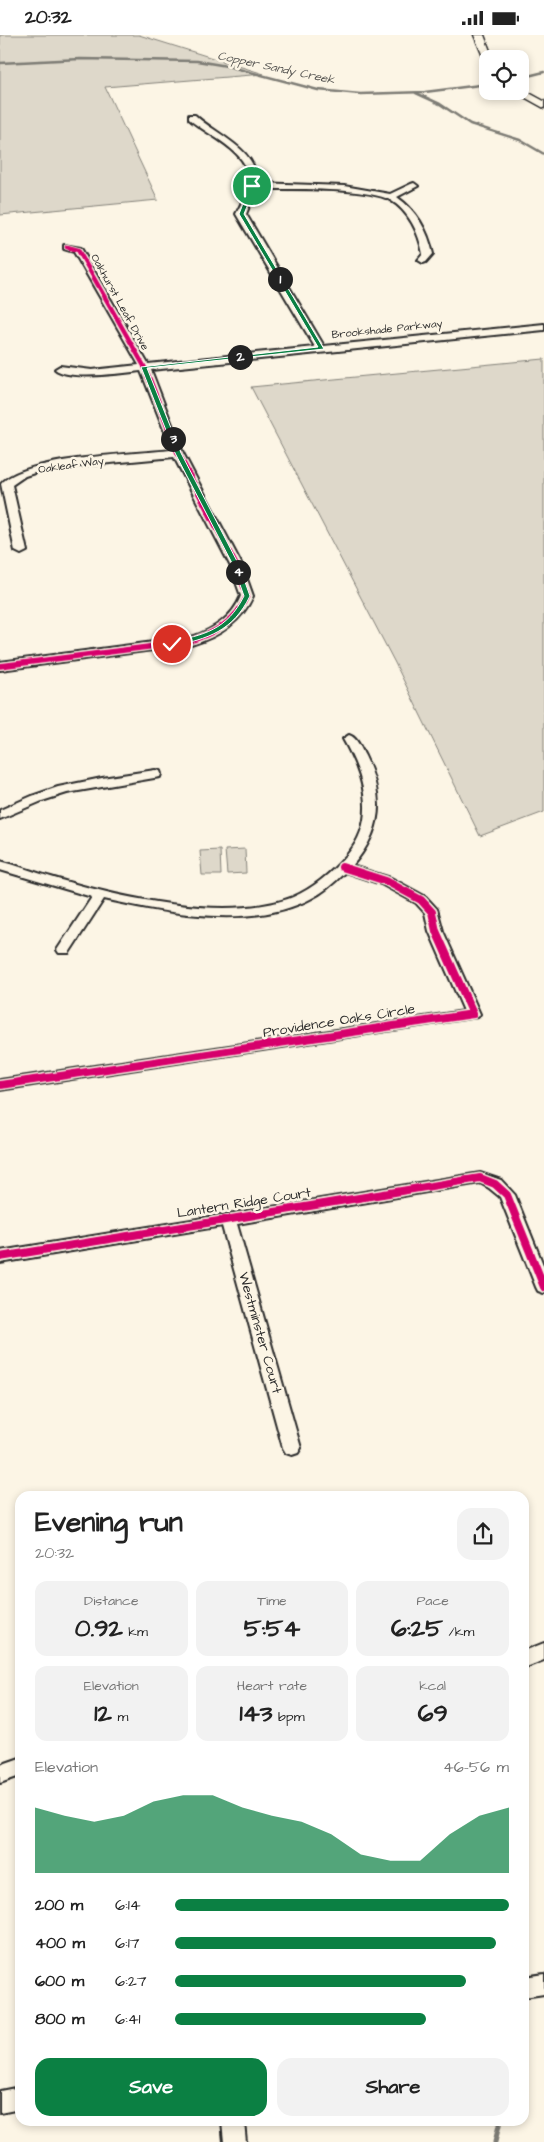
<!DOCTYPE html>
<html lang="en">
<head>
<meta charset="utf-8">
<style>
  body { margin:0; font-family:"Architects Daughter",sans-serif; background:#f2f2f2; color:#222; height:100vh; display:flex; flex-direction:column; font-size:19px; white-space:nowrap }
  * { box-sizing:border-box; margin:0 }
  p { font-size:16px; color:#767676 }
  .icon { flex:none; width:28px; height:28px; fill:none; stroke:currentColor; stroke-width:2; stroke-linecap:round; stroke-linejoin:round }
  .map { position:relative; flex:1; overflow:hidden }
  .side { position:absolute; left:15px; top:1456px; width:514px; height:635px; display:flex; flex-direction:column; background:#fff; border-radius:15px; box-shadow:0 2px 8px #0003 }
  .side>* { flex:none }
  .fabs { position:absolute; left:479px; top:15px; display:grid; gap:10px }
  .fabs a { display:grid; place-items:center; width:50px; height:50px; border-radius:10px; background:#fff; box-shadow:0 2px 8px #0003; font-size:25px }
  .pin { position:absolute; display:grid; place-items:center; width:42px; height:42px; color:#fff; margin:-21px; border:2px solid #fff; border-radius:50%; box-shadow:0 1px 5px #0007 }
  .km { position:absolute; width:25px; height:25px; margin:-12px; border-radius:50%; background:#222; color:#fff; font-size:14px; line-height:25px; text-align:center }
  .round { display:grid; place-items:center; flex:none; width:52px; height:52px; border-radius:15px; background:#f2f2f2 }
  .summary { display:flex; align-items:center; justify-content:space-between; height:85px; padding:0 20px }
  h1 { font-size:28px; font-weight:700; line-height:38px }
  .metrics { display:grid; grid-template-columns:repeat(3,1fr); gap:8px; height:85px; padding:5px 20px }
  .metrics div { display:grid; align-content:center; border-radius:12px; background:#f2f2f2; text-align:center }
  .metrics b { font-size:25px; font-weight:700 }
  .metrics small { font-size:14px; font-weight:400 }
  .metrics p { font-size:14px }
  .chart { height:140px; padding:10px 20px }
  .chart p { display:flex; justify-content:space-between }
  .chart svg { width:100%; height:90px; margin-top:5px; fill:#0b8043; opacity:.7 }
  .primary-button { display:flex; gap:10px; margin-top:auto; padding:10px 20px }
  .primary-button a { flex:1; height:58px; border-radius:15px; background:#0b8043; color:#fff; font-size:20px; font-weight:700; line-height:58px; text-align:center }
  .primary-button a+a { background:#f2f2f2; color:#222 }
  ul { padding:0 20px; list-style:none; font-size:16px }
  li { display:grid; grid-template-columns:80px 60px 1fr; align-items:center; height:38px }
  li i { height:12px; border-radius:6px; background:#0b8043 }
  .status { display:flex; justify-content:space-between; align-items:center; height:35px; padding:0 25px; background:#fff; direction:ltr }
  .status svg { height:14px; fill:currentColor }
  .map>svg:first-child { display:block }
  .green { fill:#ded8ca; stroke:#84827a }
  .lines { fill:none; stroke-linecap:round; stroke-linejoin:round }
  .stream-far1 { stroke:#7d7b74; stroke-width:2.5 }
  .stream { stroke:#7d7b74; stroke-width:5 }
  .minor-casing { stroke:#2b2b2b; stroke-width:4 }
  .tertiary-casing { stroke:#2b2b2b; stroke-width:3 }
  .minor { fill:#fcf5e5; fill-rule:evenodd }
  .tertiary { fill:#fcf5e5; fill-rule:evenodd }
  .cycleway-far2-casing { stroke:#fcf5e5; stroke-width:6 }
  .cycleway-far1-casing { stroke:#fcf5e5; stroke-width:8 }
  .cycleway-casing { stroke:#fcf5e5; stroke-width:11 }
  .cycleway-far2 { stroke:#d6006c; stroke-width:4.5 }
  .cycleway-far1 { stroke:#d6006c; stroke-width:5.5 }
  .cycleway { stroke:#d6006c; stroke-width:8 }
  .route { fill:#0b8043; stroke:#fff }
  .labels { text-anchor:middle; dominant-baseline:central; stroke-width:5; stroke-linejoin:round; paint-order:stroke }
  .far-street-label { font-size:11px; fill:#2b2b2b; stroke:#fcf5e5 }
  .far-water-label { font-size:12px; font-style:italic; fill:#545350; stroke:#fcf5e5 }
  .street-label { font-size:14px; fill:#2b2b2b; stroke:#fcf5e5 }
</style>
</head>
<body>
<div class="status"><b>20:32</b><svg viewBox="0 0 49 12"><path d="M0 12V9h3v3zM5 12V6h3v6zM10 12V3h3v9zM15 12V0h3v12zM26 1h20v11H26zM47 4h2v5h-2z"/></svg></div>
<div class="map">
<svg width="544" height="2107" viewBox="0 0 544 2107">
  <rect width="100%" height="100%" fill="#fcf5e5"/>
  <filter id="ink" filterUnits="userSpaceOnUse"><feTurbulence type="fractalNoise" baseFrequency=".02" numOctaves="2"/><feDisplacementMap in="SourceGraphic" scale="10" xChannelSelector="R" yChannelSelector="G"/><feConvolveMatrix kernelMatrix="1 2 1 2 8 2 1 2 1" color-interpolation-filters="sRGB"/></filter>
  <g filter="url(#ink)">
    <!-- green -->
    <g class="green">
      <path d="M0,0H139L264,39L105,52L158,165L0,180Z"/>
      <path d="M544,324V777L480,801L395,628L251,352Z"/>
      <path d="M245,814L246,838L227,839L225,815Z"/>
      <path d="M220,815L221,840H202L200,816Z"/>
    </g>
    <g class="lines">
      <!-- stream-far1 -->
      <g class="stream-far1">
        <path d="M0,28L80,24L197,26L227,31L318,55L360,59L425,57L488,49"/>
        <path d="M520,43L544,37"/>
        <path d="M416,58L440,69L470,89L520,105L544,119"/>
      </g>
      <!-- stream -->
      <path class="stream" d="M495,2107L500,2086"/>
      <defs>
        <g id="minor">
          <path d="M189,80H195C216,100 258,114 257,148L344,151L390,159L411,149L414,148L418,151L397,162C417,176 428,196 433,219L426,227L423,228L418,225L423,219C419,198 409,176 390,165C366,152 286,154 256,154L246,179L324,311L544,289V295L151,335L183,418L242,530L253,561C241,588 219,602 191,610L0,635V627L192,602C214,594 232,583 241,561L230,530L174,422L47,434L25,441L12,450L27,516L21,519L15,516L1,449C24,422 134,419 172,415L141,336C122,338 69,346 55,334L60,331L92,335L139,330L74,217L64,214V210L81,213L148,329L315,312L236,179C241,169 248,158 249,146C250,116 208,101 189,84Z"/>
          <path d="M349,700C357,702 361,714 365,721C385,763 383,795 352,831L391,843L426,862L437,874L443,896L480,979L478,982L0,1055V1045L464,976L429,896L425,878L416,868L381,849L345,837C335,847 324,857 312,863C254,895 166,878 104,864L69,918H59L57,915L92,862L0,835V826C17,830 34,837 51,842C117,862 227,888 293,862C314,853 332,837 347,820C378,784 364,741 343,704Z"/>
          <path d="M155,735L160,736L161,739L160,742L67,758L42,766L0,784V775L32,761L58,752L102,743Z"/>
          <path d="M480,1138L501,1145L515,1160L544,1232V1258L538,1256L536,1252L500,1162L489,1153L480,1148L237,1189L301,1413L298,1418L292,1420L286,1418L283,1413L222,1191L0,1228V1216Z"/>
          <path d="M544,1608V1625L524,1633V1616Z"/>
          <path d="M20,1723V1741L0,1748V1730Z"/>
          <path d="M544,1939V1959L524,1962V1942Z"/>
          <path d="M20,2052V2074L0,2078V2056Z"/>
          <path d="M222,2086H244L246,2107H224Z"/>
        </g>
        <g id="tertiary">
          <path d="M474,0H484L493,24L485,26Z"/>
          <path d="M520,53L544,66V73L517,58L515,56H520Z"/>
        </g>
      </defs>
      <!-- minor casing -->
      <use href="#minor" class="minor-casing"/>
      <!-- tertiary casing -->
      <use href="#tertiary" class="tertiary-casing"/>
      <!-- minor -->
      <use href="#minor" class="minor"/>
      <!-- tertiary -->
      <use href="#tertiary" class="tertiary"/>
      <defs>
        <path id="cycleway-far2" d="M67,212L78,215L144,331L148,342"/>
        <path id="cycleway-far1" d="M0,631L187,607C213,599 236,587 247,561L236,530L178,418L148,341"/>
        <g id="cycleway">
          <path d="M0,1050L473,979L436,896L432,877L421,865L386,846L342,832"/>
          <path d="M0,1222L480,1143L495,1149L507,1160L544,1252"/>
        </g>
      </defs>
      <!-- cycleway-far2 casing -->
      <use href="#cycleway-far2" class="cycleway-far2-casing"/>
      <!-- cycleway-far1 casing -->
      <use href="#cycleway-far1" class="cycleway-far1-casing"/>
      <!-- cycleway casing -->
      <use href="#cycleway" class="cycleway-casing"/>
      <!-- cycleway-far2 -->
      <use href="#cycleway-far2" class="cycleway-far2"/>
      <!-- cycleway-far1 -->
      <use href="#cycleway-far1" class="cycleway-far1"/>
      <!-- cycleway -->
      <use href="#cycleway" class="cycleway"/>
    </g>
  </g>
  <!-- route -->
  <path class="route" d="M252,150L255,151L244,179L324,314L147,333L181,418L239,530L250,561C233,596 208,604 172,611L169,609L170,607C204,600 227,595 244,561L233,530L175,418L141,332L318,312L239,179L250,151Z"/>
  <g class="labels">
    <!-- far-street labels -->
    <g class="far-street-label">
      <text transform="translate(120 267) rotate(61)">Oakhurst Leaf Drive</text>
      <text transform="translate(387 294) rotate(-6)">Brookshade Parkway</text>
      <text transform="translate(71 430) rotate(-8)">Oakleaf Way</text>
    </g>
    <!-- far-water labels -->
    <g class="far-water-label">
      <text transform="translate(276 33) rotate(12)">Copper Sandy Creek</text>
    </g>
    <!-- street labels -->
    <g class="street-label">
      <text transform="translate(339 986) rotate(-9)">Providence Oaks Circle</text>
      <text transform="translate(244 1168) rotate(-9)">Lantern Ridge Court</text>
      <text transform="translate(260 1298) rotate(74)">Westminster Court</text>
    </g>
  </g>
</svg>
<div class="fabs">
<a><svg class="icon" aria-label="locate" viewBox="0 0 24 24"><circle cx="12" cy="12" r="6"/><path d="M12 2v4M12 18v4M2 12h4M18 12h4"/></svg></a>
</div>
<div class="pin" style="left:252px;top:151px;background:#1e9e55"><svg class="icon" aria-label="arrive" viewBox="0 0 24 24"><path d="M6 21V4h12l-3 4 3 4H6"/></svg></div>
<div class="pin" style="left:172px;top:609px;background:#d93025"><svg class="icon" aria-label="check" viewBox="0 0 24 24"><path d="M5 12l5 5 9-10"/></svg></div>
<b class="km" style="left:280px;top:244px">1</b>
<b class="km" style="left:240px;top:322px">2</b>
<b class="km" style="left:173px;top:404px">3</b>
<b class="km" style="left:238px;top:537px">4</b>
<section class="side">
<div class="summary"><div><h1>Evening run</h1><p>20:32</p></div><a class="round"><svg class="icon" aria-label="share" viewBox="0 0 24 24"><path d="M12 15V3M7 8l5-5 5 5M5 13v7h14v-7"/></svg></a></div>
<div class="metrics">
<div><p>Distance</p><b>0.92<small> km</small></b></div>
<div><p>Time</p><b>5:54</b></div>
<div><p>Pace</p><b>6:25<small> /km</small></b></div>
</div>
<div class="metrics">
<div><p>Elevation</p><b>12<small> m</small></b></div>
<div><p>Heart rate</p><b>143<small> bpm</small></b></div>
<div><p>kcal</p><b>69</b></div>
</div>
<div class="chart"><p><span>Elevation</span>46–56 m</p>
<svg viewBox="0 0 160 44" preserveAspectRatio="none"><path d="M0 44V12L10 16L20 19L30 16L40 9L50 6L60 6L70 12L80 16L90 19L100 25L110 35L120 38L130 38L140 25L150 16L160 12V44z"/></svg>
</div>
<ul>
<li><b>200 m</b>6:14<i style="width:100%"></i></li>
<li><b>400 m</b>6:17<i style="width:96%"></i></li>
<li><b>600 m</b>6:27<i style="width:87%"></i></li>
<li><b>800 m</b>6:41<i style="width:75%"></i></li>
</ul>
<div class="primary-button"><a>Save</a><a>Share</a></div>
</section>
</div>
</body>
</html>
